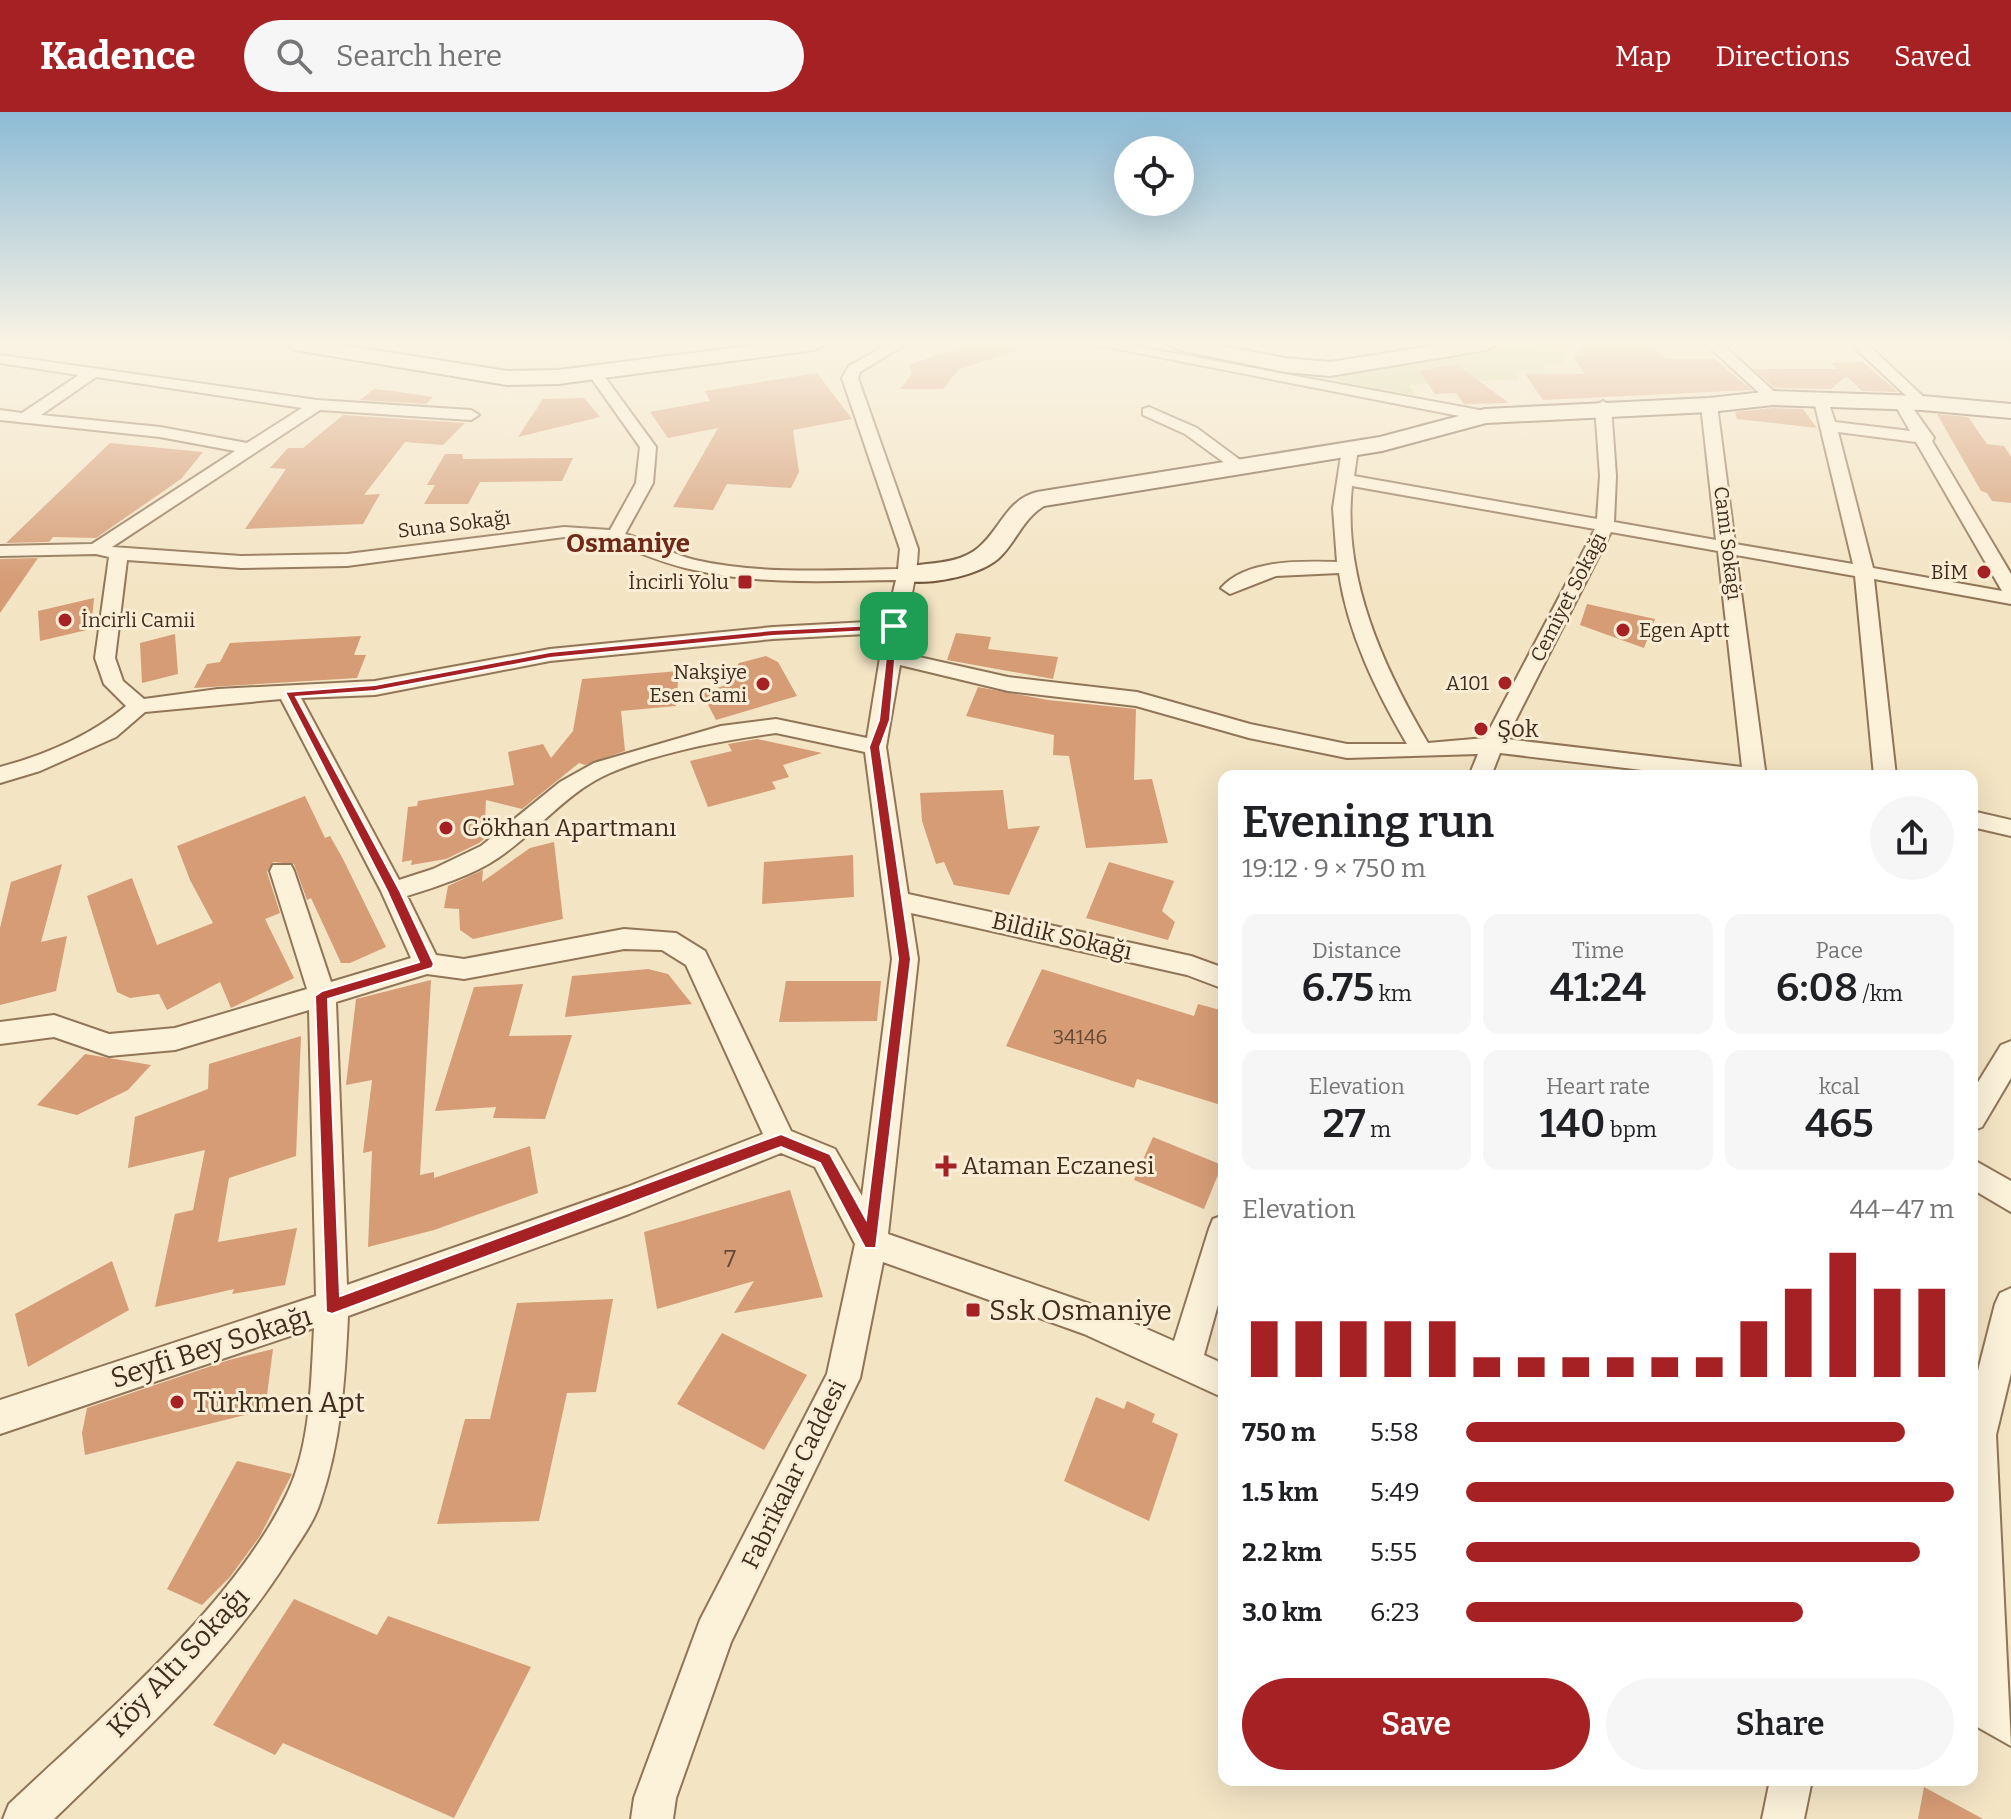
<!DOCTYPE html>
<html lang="en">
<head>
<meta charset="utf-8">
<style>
  body { margin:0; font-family:Bitter,serif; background:#f6f6f6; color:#202124; height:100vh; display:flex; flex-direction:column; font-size:30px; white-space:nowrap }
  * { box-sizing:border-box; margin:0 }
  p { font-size:26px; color:#757577 }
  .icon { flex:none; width:44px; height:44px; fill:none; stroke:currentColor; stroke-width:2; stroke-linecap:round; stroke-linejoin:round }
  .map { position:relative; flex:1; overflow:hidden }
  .sheet { position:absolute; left:1218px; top:658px; width:760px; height:1016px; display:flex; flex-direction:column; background:#fff; border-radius:16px; box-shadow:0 8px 32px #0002 }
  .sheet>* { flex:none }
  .controls { position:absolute; left:1114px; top:24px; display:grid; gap:16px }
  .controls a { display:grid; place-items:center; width:80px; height:80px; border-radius:50%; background:#fff; box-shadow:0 8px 32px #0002; font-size:40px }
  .pin { position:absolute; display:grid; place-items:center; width:68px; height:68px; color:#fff; margin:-34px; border-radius:16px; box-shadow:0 4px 12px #0006 }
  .round { display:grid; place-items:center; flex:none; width:84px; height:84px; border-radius:42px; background:#f6f6f6 }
  .summary { display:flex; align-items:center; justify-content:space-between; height:136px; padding:0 24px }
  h1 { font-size:44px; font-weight:600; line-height:60px }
  .figures { display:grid; grid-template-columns:repeat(3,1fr); gap:12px; height:136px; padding:8px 24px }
  .figures div { display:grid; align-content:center; border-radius:16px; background:#f6f6f6; text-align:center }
  .figures b { font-size:40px; font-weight:600 }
  .figures small { font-size:22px; font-weight:400 }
  .figures p { font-size:22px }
  .chart { height:224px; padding:16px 24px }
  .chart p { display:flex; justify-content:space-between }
  .chart svg { width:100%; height:144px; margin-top:8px; stroke:#a62124; stroke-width:6 }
  .action { display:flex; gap:16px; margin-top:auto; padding:16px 24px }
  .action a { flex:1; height:92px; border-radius:48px; background:#a62124; color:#fff; font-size:32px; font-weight:600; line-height:92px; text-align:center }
  .action a+a { background:#f6f6f6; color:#202124 }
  ul { padding:0 24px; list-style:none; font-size:26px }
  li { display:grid; grid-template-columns:128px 96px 1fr; align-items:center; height:60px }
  li i { height:20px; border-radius:10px; background:#a62124 }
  header { display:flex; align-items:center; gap:48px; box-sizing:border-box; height:112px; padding:0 40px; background:#a62124; color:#fff }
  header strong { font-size:38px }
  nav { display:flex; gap:44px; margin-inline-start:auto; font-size:28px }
  .search { width:560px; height:72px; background:#f6f6f6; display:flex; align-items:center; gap:20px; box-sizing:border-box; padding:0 28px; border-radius:44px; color:#757577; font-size:30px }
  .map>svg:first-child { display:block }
  .green { fill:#cdd397 }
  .building { fill:#d59c76 }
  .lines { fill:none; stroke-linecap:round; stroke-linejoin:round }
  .street-casing { stroke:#907558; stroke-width:4 }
  .secondary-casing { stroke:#72563b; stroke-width:4 }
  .street { fill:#fcf1d9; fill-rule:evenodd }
  .secondary { fill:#fcf1d9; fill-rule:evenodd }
  .route { fill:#a62124; stroke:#fff; stroke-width:2; fill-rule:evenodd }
  .poi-dot { fill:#a62124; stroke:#f9eed5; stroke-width:3 }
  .labels { text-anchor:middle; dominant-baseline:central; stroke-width:6; stroke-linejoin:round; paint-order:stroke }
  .far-street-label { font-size:20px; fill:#3f2d1e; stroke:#f9eed5 }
  .far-poi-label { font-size:20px; fill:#3f2d1e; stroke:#f9eed5; text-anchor:end }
  .number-label { font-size:20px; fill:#644934 }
  .poi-label { font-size:24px; fill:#3f2d1e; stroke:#f9eed5; text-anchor:start }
  .street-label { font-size:24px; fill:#3f2d1e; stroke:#f9eed5 }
  .near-number-label { font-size:24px; fill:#644934 }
  .far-district-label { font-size:26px; font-weight:bold; fill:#702918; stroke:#f9eed5 }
  .near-poi-label { font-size:28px; fill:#3f2d1e; stroke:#f9eed5; text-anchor:start }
  .near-street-label { font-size:28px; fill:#3f2d1e; stroke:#f9eed5 }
</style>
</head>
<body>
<header>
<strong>Kadence</strong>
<div class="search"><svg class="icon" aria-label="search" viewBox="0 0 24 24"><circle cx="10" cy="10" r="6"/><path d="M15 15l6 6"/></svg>Search here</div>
<nav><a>Map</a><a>Directions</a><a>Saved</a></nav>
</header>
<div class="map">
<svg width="2011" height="1707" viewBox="0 0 2011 1707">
  <rect width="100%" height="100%" fill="#f3e4c4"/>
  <!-- green -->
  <path class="green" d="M1567,232L1564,251L1543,253L1546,258L1515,259L1518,267L1409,273L1415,283L1341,270L1333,265L1521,233Z"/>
  <!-- building -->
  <g class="building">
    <path d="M969,232H1022L1023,237L959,257L943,277H900L912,262L909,253Z"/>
    <path d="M1577,234H1655L1666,247H1714L1752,278L1543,288L1525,262H1585L1573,244H1584Z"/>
    <path d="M1863,250L1898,280L1862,279L1846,264L1831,277L1775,276L1753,257H1838L1831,251Z"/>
    <path d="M1456,252L1509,291L1464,292L1456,281L1435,282L1419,259Z"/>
    <path d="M817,261L852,307L793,318L799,360L791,376L727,372L713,398L673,395L718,316L668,326L650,300L710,289L705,279Z"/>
    <path d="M374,277L392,279L433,285L426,292L360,288Z"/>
    <path d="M584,286L600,305L518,325L543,287Z"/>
    <path d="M1773,296L1803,297L1817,316L1737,307L1735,300Z"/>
    <path d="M1937,302L1968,305L1987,332L2004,334L2011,345V391L1992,389L1987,381L1981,379Z"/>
    <path d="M343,303L465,311L443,333L405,330L364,383L380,382L363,412L245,417L286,357L270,356L288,336H303Z"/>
    <path d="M110,331L203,340L181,367L96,426L53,425L49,430L6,431Z"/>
    <path d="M445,342H462L463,347L573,346L562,369L480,370L468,392H424L435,373H427Z"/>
    <path d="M38,446L0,501V447Z"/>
    <path d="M94,486L91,517L40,529L38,499Z"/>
    <path d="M1587,492L1655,507L1644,536L1580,513Z"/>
    <path d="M956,521L991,525L988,537L1058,545L1053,567L947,548Z"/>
    <path d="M175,522L178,562L142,571L140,531Z"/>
    <path d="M361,524L354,543H366L357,566L194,576L207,552L220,550L230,531Z"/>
    <path d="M766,544L778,550L797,584L716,608L702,581L723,574L739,551Z"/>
    <path d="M679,559L676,594L621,599L625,639L585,653L579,651L522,697L486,688L484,727L479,731L446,747L411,753L412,748L402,750L408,695L417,694L418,689L514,673L508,640L543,632L551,646L573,619L582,567Z"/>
    <path d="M978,575L1048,588L1136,597L1134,668L1152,667L1168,731L1086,736L1069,644L1053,643L1054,623L966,604Z"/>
    <path d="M757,627L822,641L783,653L789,665L772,670L776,677L708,695L690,649L732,639L728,632Z"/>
    <path d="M1003,678L1008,717L1040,714L1009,783L954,773L944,750L936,752L922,709L920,681Z"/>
    <path d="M305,684L325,726L330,724L343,747L386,835L350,851H341L311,786L307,788L294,752L273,750L267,760L280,801L265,807L294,866L231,896L220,870L167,898L159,882L130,886L117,880L87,784L132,766L157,833L213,811L190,768L177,734Z"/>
    <path d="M554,730L563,807L473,827L460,818L459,797L444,796L448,774L483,758L482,770L530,736Z"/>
    <path d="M853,743L854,785L762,792L764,750Z"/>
    <path d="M1109,750L1174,769L1162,799L1175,810L1168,828L1086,806Z"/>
    <path d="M62,752L41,830L67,824L56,879L0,893V816L11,770Z"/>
    <path d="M648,857L668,862L692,892L565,905L572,864Z"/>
    <path d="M1042,857L1194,904L1198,892L1224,899V994L1137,967L1134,976L1006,934Z"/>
    <path d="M431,868L420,1063L434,1060V1066L530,1034L538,1081L434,1118L368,1135L372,1039L363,1041L372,968L346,973L356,887Z"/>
    <path d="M786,869H881L877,909L779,910Z"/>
    <path d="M523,872L509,924L572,923L545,1007L493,1006L496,995L435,999L474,875Z"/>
    <path d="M301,924L296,1044L229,1066L218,1130L297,1116L285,1173L232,1182L234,1177L155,1195L175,1102L193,1098L205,1038L128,1056L135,1005L208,977L209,952Z"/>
    <path d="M85,942L151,953L128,978L77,1003L37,993Z"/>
    <path d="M1153,1025L1222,1053L1204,1097L1134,1068Z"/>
    <path d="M790,1078L823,1185L734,1201L754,1169L657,1197L644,1120Z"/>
    <path d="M112,1149L129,1198L28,1255L15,1202Z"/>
    <path d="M613,1187L596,1280L567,1281L539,1409L437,1412L465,1307H490L517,1191Z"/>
    <path d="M722,1221L807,1263L764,1338L677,1292Z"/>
    <path d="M273,1237L265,1298L85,1343L82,1321L87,1296L229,1248Z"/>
    <path d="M1096,1285L1124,1297L1127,1289L1155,1302L1152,1310L1178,1322L1149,1409L1064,1369Z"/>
    <path d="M237,1349L292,1362L260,1424L230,1465L202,1493L167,1477Z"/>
    <path d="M294,1487L377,1523L388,1504L531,1555L454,1706L283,1631L275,1643L213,1613Z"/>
    <path d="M1924,1675L1983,1707H1918Z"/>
  </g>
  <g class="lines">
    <defs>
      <g id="street">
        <path d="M888,232H906L860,260L858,266L918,437C917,471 905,504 901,541L1008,565L1137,580L1250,612L1347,632H1407C1376,579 1348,522 1339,461L1276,464L1230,482L1221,476C1246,447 1302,449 1337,450L1333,396L1342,337L1350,332L1358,337L1354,364L1597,407L1600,364L1595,294L1603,289L1611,294L1616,364L1614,410L1716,428L1701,293L1709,288L1717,293L1735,432L1853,452L1814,289L1827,286L1835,310L1910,319L1894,291L1907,288L1934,326L1932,329L2011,462V492L1874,467L1896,664H1874L1855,464L1736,443L1765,658L1768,664H1692L1500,641L1491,664H1469L1478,642L1347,646L1249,626L1136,594L1008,579L900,553L886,635L908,782L1191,844L1224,856V877L1187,863L911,801L918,847L888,1122L1090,1192L1174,1229L1209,1117L1213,1107L1224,1103V1171L1204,1243L1224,1252V1286L1084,1222L883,1150L860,1266L731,1530L676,1686L673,1707H631L634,1686L700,1508L827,1262L855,1132L815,1055L781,1041L629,1102L348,1204C345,1268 341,1330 320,1391C313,1412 299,1430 287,1449C225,1547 137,1626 54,1707H3L9,1692C100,1606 231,1496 286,1384C311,1334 311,1270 314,1216L0,1322V1288L316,1184L309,898L175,938L109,944L54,925L0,932V910L54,903L109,922L175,916L307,877L270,759L273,753H291L294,759L331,870L411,846L381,779L281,587L145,600L116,625L40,659L0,671V655C45,643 90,624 126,594L104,572L95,546L109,445L96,442L0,444V434L92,432L235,339L160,325L0,308V298L22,301L79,263L0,251V243L317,288L471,298L479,303L471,308L320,298L112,435L241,444L347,442L564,415L610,418L636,371L640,335L587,260L594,256L599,257L656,335L653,371L625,422C649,428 671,442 695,448C761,463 831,458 898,457L900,437L842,266L849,254ZM96,265L302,296L247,331L160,315L41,303ZM1838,320L1916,330L2002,479L1873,456ZM1352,374L1595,417L1485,626L1428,631C1383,555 1342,465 1352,374ZM1611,420L1718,439L1742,655L1506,627ZM564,425C618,425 645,448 694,458C760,473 828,469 896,468L886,509L773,515L550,537L375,569L218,577L144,587L123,569L115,546L127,448L241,456L347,454ZM884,521L867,626L776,607L721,614L594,651L560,670L481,734L433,757L399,768L301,586L375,583L550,549L773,527ZM776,621L865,640L892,847L862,1084L835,1037L791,1019L705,839L676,821L624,817L464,847L436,843L407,784C438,774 471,764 498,746C537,720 566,680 610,661C659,640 723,628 776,621ZM624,837L662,838L686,853L763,1022L627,1075L347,1173L336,890L427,862L464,867Z"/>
        <path d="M1092,232H1123L1485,299L1493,304L1485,309Z"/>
        <path d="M1706,232H1722L1778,283V289H1768Z"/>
        <path d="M1851,232H1867L1927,288V294H1917Z"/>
        <path d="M1149,295L1197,316L1247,353L1239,358L1233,357L1185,322L1143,303V297Z"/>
        <path d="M1972,699L2011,708V724L1972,715Z"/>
        <path d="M2011,929V966L1982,1015L1972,1019V980L2001,933Z"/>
        <path d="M1972,1047L2011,1069V1100L1972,1077Z"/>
        <path d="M2011,1176V1261L1996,1323L2011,1634L1972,1612V1282L1995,1192L2000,1181Z"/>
        <path d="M1770,1668H1812L1804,1707H1762Z"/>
      </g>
      <g id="secondary">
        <path d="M285,232H336L507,259L558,258L764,232H825L815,238L558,272L507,273L295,238Z"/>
        <path d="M1169,232H1212L1285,246L1330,250L1445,232H1496L1486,238L1330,264L1285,260L1179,238Z"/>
        <path d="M1773,279L1922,284L2011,292V306L1922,298L1773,293L1709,300L1486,311L1382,339L1044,394C1022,407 1016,431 998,447C976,465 926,474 899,468L895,462L899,456C925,450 956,454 978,436C1001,417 1006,388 1037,380L1380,325L1485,297L1709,286Z"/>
      </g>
    </defs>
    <!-- street casing -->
    <use href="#street" class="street-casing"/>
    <!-- secondary casing -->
    <use href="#secondary" class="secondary-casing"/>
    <!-- street -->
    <use href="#street" class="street"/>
    <!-- secondary -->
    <use href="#secondary" class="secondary"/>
  </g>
  <!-- sky -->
  <linearGradient id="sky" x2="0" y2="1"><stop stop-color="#8dbbd6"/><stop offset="0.49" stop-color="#faf3e4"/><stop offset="1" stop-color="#faf3e4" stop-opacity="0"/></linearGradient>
  <rect width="2011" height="471" fill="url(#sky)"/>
  <!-- route -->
  <path class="route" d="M898,512L890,608L880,635L911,847L876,1136H865L820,1051L781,1035L332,1202L326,1200L315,884L322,879L419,850L387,779L285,580L375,573L550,540L773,518ZM889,518L879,608L869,635L898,847L866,1107L830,1042L781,1022L340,1184L328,887L432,856L434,852L400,779L296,585L375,579L550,546L773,524Z"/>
  <!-- markers -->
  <g class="poi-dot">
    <circle cx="1984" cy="460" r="8"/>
    <rect x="737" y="462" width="16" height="16" rx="4"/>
    <circle cx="65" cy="508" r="8"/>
    <circle cx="1623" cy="518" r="8"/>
    <circle cx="1505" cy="571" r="8"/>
    <circle cx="763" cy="572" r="8"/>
    <circle cx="1481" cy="617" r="8"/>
    <circle cx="446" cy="716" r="8"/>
    <path d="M942 1042h8v8h8v8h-8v8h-8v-8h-8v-8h8z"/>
    <rect x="965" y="1190" width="16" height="16" rx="4"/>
    <circle cx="177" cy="1290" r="8"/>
  </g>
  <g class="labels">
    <!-- far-street labels -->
    <g class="far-street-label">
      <text transform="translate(454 412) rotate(-7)">Suna Sokağı</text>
      <text transform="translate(1728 431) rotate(83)">Cami Sokağı</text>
      <text transform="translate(1568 485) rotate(-63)">Cemiyet Sokağı</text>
    </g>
    <!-- far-poi labels -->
    <g class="far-poi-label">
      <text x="1968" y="460">BİM</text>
      <text x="729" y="470">İncirli Yolu</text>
      <text x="81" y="508" text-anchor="start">İncirli Camii</text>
      <text x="1639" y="518" text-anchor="start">Egen Aptt</text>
      <text x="747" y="560">Nakşiye<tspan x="747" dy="23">Esen Cami</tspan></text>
      <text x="1489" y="571">A101</text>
    </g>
    <!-- number labels -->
    <g class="number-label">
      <text x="1080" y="925">34146</text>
    </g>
    <!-- poi labels -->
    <g class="poi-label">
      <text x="1497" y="617">Şok</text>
      <text x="462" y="716">Gökhan Apartmanı</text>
      <text x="962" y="1054">Ataman Eczanesi</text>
    </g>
    <!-- street labels -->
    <g class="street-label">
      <text transform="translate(1062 824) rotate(13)">Bildik Sokağı</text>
      <text transform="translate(794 1362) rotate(-64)">Fabrikalar Caddesi</text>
    </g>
    <!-- near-number labels -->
    <g class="near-number-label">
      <text x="730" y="1147">7</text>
    </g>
    <!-- far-district labels -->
    <g class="far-district-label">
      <text x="628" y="431">Osmaniye</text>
    </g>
    <!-- near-poi labels -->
    <g class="near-poi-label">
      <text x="989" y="1198">Ssk Osmaniye</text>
      <text x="193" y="1290">Türkmen Apt</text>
    </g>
    <!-- near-street labels -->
    <g class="near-street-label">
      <text transform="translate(211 1235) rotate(-18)">Seyfi Bey Sokağı</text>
      <text transform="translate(178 1550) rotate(-47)">Köy Altı Sokağı</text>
    </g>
  </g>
</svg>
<div class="controls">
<a><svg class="icon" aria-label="locate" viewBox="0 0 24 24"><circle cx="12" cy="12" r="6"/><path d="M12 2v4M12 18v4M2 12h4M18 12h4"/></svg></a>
</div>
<div class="pin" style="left:894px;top:514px;background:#1e9e55"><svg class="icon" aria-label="arrive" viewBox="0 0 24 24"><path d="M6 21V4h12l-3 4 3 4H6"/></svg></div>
<section class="sheet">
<div class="summary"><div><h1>Evening run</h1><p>19:12 · 9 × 750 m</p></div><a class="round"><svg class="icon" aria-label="share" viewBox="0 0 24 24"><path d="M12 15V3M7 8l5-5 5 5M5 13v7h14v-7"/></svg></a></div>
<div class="figures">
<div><p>Distance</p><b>6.75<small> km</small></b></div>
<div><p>Time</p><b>41:24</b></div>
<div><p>Pace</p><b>6:08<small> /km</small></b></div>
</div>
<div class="figures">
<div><p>Elevation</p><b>27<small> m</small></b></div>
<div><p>Heart rate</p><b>140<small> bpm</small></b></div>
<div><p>kcal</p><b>465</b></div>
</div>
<div class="chart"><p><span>Elevation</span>44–47 m</p>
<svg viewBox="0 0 160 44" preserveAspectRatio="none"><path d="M5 44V27M15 44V27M25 44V27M35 44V27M45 44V27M55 44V38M65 44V38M75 44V38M85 44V38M95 44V38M105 44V38M115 44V27M125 44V17M135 44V6M145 44V17M155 44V17"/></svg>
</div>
<ul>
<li><b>750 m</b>5:58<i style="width:90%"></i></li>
<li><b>1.5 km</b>5:49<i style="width:100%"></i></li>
<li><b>2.2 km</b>5:55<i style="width:93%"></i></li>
<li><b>3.0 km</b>6:23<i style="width:69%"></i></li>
</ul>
<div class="action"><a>Save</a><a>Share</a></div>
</section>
</div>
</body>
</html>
